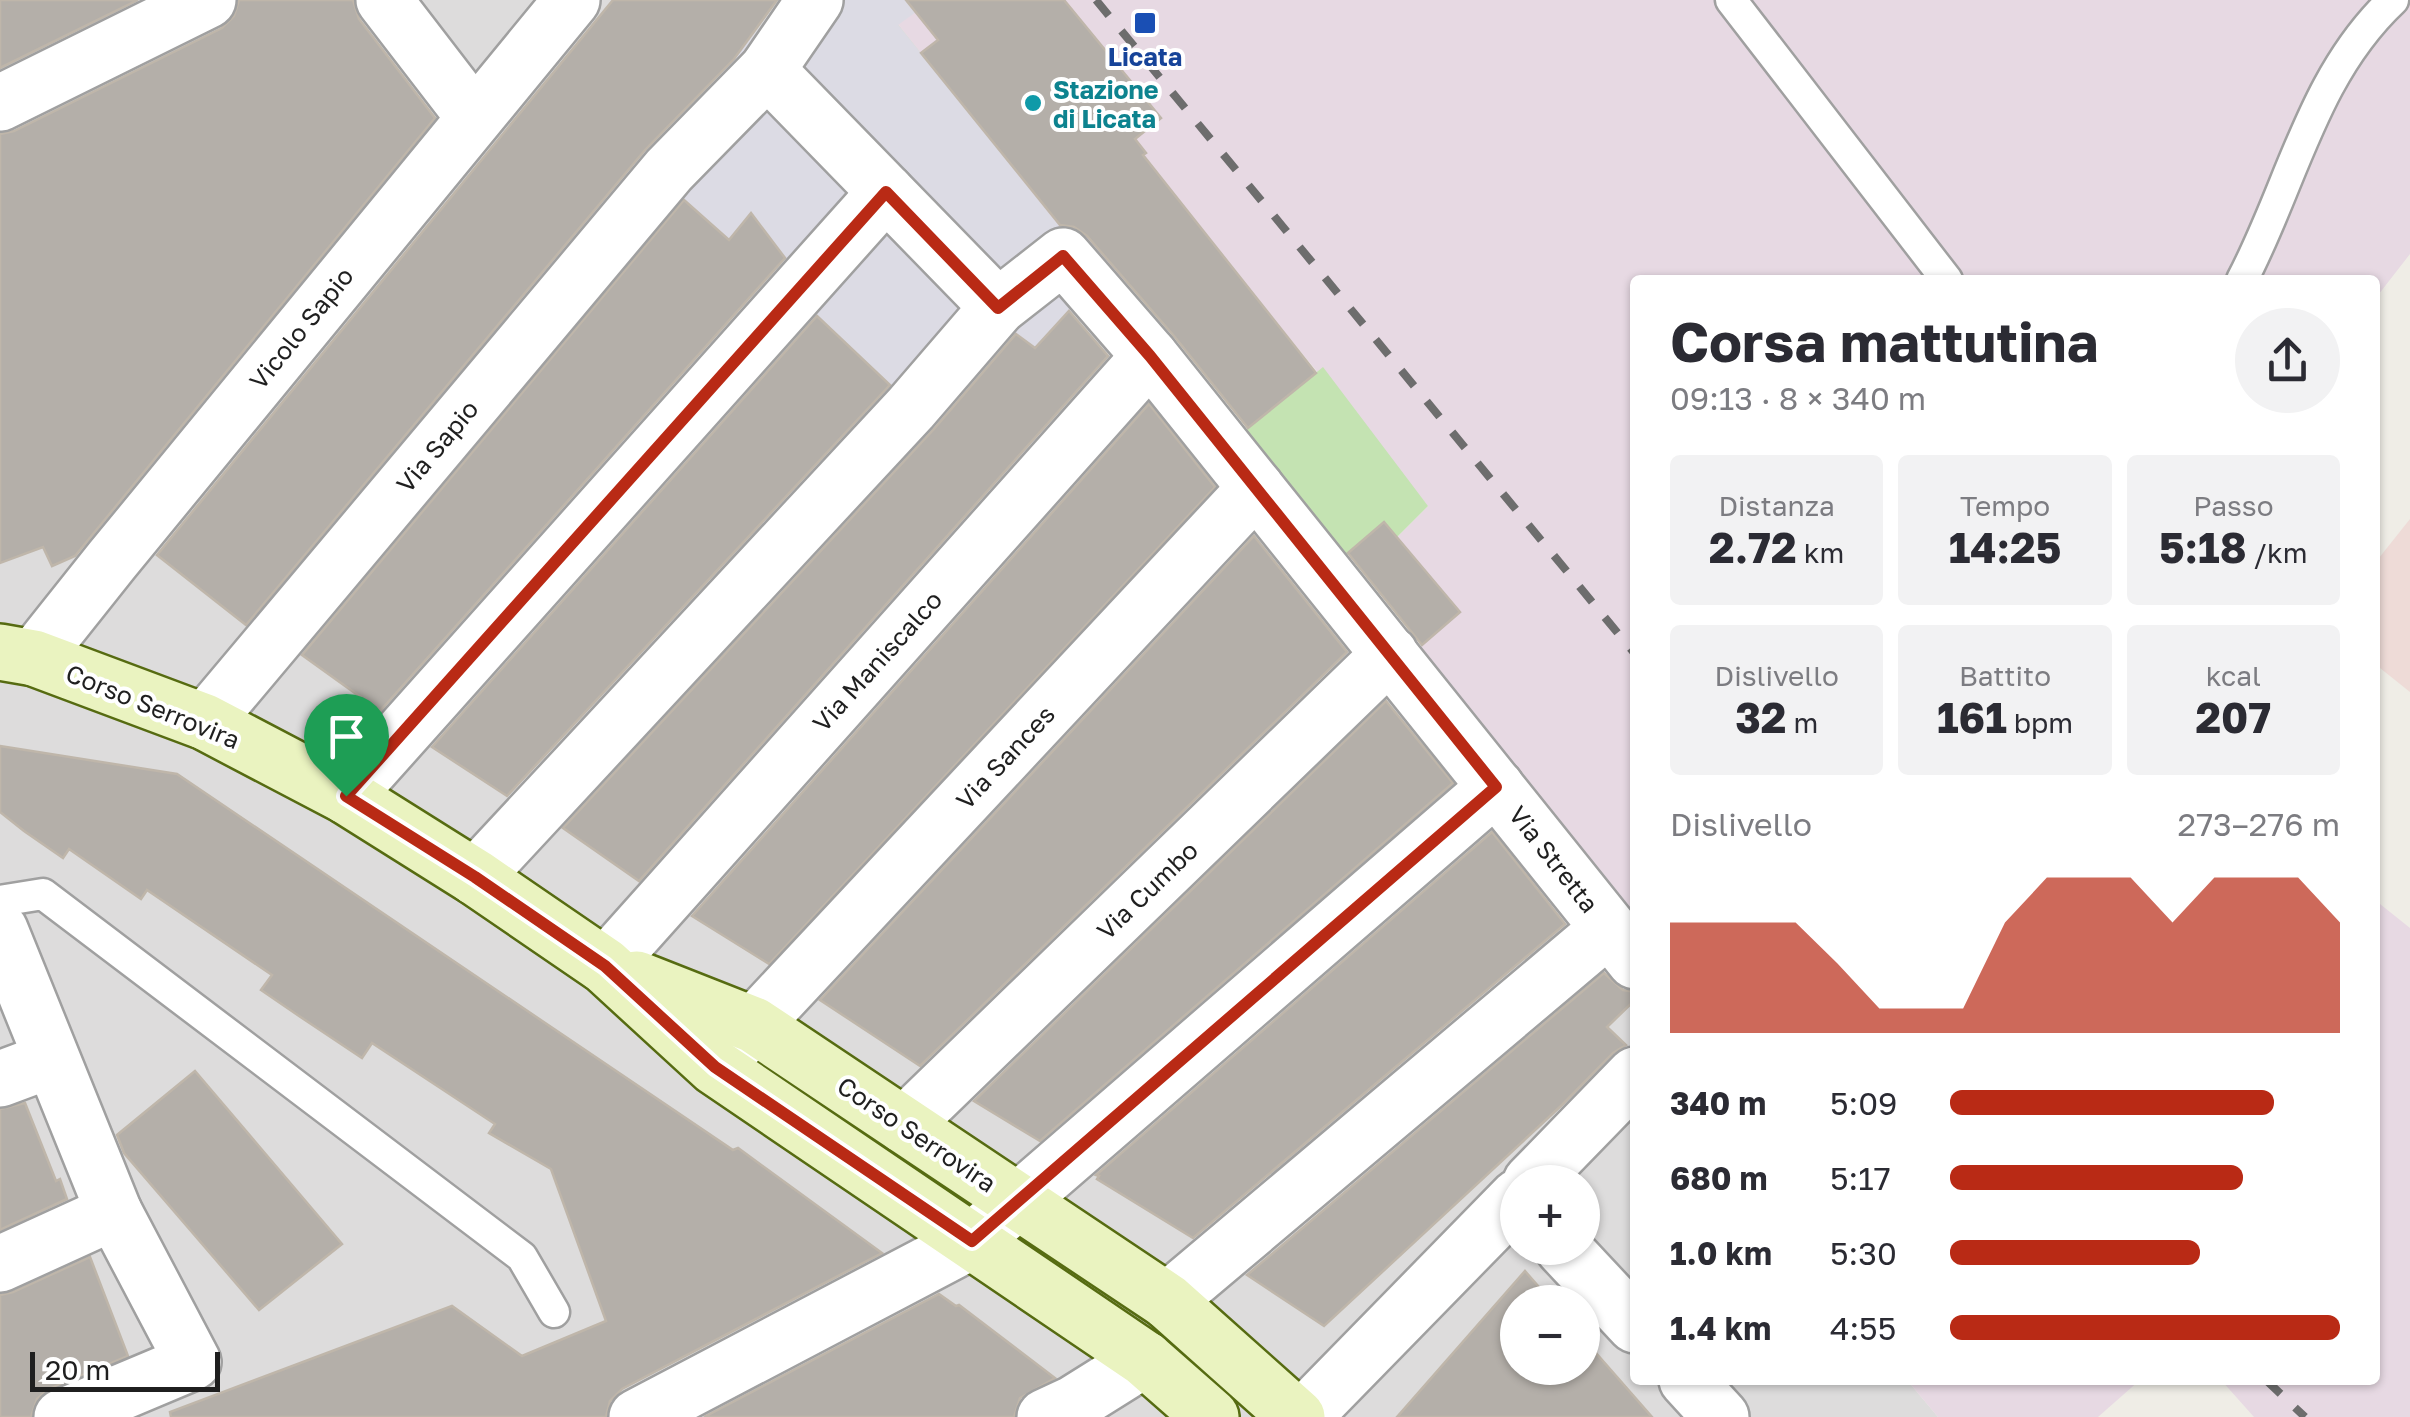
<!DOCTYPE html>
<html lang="it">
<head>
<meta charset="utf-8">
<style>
  body { margin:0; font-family:"Golos Text",sans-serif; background:#f2f2f3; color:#2b2b33; height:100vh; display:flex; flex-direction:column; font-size:38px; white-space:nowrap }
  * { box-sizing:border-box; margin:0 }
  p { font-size:32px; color:#7c7c81 }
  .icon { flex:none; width:55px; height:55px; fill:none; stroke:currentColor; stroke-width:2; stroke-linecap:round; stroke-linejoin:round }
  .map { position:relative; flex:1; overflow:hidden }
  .drawer { position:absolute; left:1630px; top:275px; width:750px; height:1110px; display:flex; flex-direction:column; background:#fff; border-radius:10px; box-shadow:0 2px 8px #0004 }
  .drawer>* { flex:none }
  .tools { position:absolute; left:1500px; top:1165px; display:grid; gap:20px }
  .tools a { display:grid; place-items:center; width:100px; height:100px; border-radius:50%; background:#fff; box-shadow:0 2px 8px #0004; font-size:50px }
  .scale { position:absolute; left:30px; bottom:25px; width:190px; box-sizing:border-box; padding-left:10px; border:5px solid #1f1f1f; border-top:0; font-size:28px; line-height:35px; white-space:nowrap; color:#1f1f1f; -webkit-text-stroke:8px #fff; paint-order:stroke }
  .pin { position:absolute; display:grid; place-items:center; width:85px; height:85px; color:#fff; margin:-102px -42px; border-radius:50% 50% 50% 0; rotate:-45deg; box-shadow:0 0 10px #0007 }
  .pin .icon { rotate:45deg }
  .round { display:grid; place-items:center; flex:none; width:105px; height:105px; border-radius:52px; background:#f2f2f3 }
  .head { display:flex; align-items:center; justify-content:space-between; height:170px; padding:0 40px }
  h1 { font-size:55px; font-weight:700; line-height:75px }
  .metrics { display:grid; grid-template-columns:repeat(3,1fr); gap:15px; height:170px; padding:10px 40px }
  .metrics div { display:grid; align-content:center; border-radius:10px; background:#f2f2f3; text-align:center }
  .metrics b { font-size:42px; font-weight:700 }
  .metrics small { font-size:28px; font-weight:400 }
  .metrics p { font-size:28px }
  .chart { height:280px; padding:20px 40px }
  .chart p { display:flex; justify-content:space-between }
  .chart svg { width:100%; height:180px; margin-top:10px; fill:#b92a15; opacity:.7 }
  ul { padding:0 40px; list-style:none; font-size:32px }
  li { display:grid; grid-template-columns:160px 120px 1fr; align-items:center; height:75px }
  li i { height:25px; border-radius:12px; background:#b92a15 }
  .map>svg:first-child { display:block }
  .residential { fill:#dddcdc; fill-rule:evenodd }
  .commercial { fill:#eedbd7 }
  .railway { fill:#e7d9e3 }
  .garden { fill:#c4e3b2 }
  .plaza { fill:#dcdbe4 }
  .building { fill:#b4afa9; stroke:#bfb6aa; stroke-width:2.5 }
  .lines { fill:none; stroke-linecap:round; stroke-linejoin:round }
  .service-casing { stroke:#a0a0a0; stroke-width:35 }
  .minor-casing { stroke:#a0a0a0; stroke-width:60 }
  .secondary-casing { stroke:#566b11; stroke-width:60 }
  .service { stroke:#fff; stroke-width:30 }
  .minor { stroke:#fff; stroke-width:55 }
  .secondary { stroke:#eaf3c0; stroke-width:55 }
  .rail { stroke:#6d6d6d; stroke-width:8; stroke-dasharray:20 20; stroke-linecap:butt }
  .route-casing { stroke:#fff; stroke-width:20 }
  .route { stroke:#b92a15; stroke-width:12 }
  .transit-dot { fill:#1a4fb4; stroke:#fff; stroke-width:4 }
  .culture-dot { fill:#0f9aa8; stroke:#fff; stroke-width:4 }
  .labels { text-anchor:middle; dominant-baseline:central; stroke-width:8; stroke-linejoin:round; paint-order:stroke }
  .transit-label { font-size:25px; font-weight:bold; fill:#164399; stroke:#fff }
  .culture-label { font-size:25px; font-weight:bold; fill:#0d838f; stroke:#fff; text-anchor:start }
  .street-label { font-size:25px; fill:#1f1f1f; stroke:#fff }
</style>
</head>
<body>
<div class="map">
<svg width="2410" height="1417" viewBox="0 0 2410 1417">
  <rect width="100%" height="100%" fill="#efede6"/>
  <!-- residential -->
  <path class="residential" d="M0,0H879L1060,225L1635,920V1380H1907L1938,1417H0ZM1518,1182H1582V1248H1518ZM1518,1302H1582V1368H1518Z"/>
  <!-- commercial -->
  <path class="commercial" d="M2410,519V692L2375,664V563Z"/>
  <!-- railway -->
  <g class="railway">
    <path d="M879,0H2410V254L2375,299V280H1635V920L1416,651L1460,612L1396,538L1428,506L1258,300L1187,287L1224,257L1195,220L1110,291Z"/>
    <path d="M2375,900L2410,928V1417H2254L2221,1380H2375Z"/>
    <path d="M1907,1380H2140L2098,1417H1938Z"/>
  </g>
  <!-- garden -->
  <path class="garden" d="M1323,367L1428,506L1396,538L1384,522L1345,557L1234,439Z"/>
  <!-- plaza -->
  <path class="plaza" d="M783,0H906L916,12L898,25L1075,246L1078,301L1035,348L1013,331L902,397L809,310L790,265L751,213L729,240L676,193L664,143Z"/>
  <!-- building -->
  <g class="building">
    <path d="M0,0H138L0,68Z"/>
    <path d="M239,0H353L359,19L435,118L75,556L52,566L43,547L0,563V134L14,131L222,28L234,16Z"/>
    <path d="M613,0H777L734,59L645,150L246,625L157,555Z"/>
    <path d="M906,0H1064L1161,118L1135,139L1146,153L1143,155L1316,373L1248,428L1174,336L1087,236L1074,227L1060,225L921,53L938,40Z"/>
    <path d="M684,200L729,240L751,213L785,258L380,711L302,655Z"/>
    <path d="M1069,311L1108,356L639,881L563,828L934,429L1016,334L1035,348Z"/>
    <path d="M817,316L890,385L888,387L507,796L432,747Z"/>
    <path d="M1149,404L1215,487L769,964L692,916Z"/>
    <path d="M1384,522L1460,612L1422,645L1348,553Z"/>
    <path d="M1254,536L1347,652L920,1066L820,1000Z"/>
    <path d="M1386,701L1453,783L1040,1141L974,1101Z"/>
    <path d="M0,746L177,774L733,1150L738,1148L882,1253L622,1389L610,1401L606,1417H171L170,1412L452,1306L522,1356L606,1321L551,1169L489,1133L495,1124L372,1043L362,1058L299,1016L261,990L272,975L147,890L141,899L69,849L63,858L24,831L0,812Z"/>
    <path d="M1492,832L1565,924L1193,1238L1097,1179L1099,1176L1096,1175Z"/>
    <path d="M1604,973L1623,990L1635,992V1000L1607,1027L1626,1045L1613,1053L1562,1105L1324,1326L1247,1275Z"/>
    <path d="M195,1071L342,1244L259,1310L124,1153L117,1135Z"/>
    <path d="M25,1103L56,1181L60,1179L67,1199L0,1230V1109Z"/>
    <path d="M90,1257L128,1356L49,1389L37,1399L31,1417H0V1295L13,1292Z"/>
    <path d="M1525,1271L1552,1302H1518V1368H1582V1337L1652,1417H1397Z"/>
    <path d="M939,1294L956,1306L959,1305L1055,1378L1020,1398L1014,1417H704Z"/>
  </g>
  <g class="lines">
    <defs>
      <g id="service">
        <path d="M1731,0L1947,280"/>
        <path d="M2242,280C2292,185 2312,76 2393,0"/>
        <path d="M0,901L43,894L522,1257L554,1312"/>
      </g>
      <g id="minor">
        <path d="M384,0L474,117"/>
        <path d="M767,70L998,307"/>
        <path d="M0,103L208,0"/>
        <path d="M34,658L112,560L572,0"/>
        <path d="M205,722L669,170L767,70L815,0"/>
        <path d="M346,796L886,192"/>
        <path d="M475,877L911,408L998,307L1063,256L1150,356L1635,961"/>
        <path d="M0,930L114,1212L193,1362L62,1417"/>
        <path d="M605,966L1150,356"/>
        <path d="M722,1059L1256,488"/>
        <path d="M0,1079L51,1060"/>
        <path d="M904,1125L1390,654"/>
        <path d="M1531,1182L1635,1075"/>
        <path d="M1563,1248L1635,1325"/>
        <path d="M0,1264L114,1212"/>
        <path d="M1167,1301L1608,929"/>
        <path d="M1687,1380L1721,1417"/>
        <path d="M637,1417L972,1241L1496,787"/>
        <path d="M1045,1417L1073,1404L1145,1359"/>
        <path d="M1303,1417L1518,1197"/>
      </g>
      <g id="secondary">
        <path d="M0,652L34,658L205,722L346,796L475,877L605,966L715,1067L1145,1359L1211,1417"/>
        <path d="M637,979L754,1025L1167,1301L1297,1417"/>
      </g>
    </defs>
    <!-- service casing -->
    <use href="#service" class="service-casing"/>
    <!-- minor casing -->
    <use href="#minor" class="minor-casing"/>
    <!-- secondary casing -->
    <use href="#secondary" class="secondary-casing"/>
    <!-- service -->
    <use href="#service" class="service"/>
    <!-- minor -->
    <use href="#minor" class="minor"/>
    <!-- secondary -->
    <use href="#secondary" class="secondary"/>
    <!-- rail -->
    <g class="rail">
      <path d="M1096,0L1635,654"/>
      <path d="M2266,1380L2305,1417"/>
    </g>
  </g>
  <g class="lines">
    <defs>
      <path id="route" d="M886,192L998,308L1063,256L1150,356L1496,787L972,1241L715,1067L605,966L475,877L346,796Z"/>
    </defs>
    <!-- route casing -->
    <use href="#route" class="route-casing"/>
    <!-- route -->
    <use href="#route" class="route"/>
  </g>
  <!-- markers -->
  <rect class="transit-dot" x="1133" y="11" width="24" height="24" rx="5"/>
  <circle class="culture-dot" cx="1033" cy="103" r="10"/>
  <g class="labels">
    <!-- transit labels -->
    <g class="transit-label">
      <text x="1145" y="56">Licata</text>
    </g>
    <!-- culture labels -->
    <g class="culture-label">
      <text x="1053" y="89">Stazione<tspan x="1053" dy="29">di Licata</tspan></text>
    </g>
    <!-- street labels -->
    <g class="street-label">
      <text transform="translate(301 328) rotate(-51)">Vicolo Sapio</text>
      <text transform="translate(437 446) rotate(-50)">Via Sapio</text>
      <text transform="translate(877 661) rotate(-48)">Via Maniscalco</text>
      <text transform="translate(153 706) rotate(22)">Corso Serrovira</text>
      <text transform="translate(1005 757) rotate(-47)">Via Sances</text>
      <text transform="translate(1554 859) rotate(52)">Via Stretta</text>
      <text transform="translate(1147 890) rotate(-44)">Via Cumbo</text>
      <text transform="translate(917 1134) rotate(34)">Corso Serrovira</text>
    </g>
  </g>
</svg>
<div class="tools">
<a>+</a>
<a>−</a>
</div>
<div class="scale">20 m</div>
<div class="pin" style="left:346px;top:796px;background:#1e9e55"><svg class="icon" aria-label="arrive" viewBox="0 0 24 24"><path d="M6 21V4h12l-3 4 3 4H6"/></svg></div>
<section class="drawer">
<div class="head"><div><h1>Corsa mattutina</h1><p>09:13 · 8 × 340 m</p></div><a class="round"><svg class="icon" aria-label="share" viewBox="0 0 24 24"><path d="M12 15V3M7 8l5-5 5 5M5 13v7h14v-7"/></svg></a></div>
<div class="metrics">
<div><p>Distanza</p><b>2.72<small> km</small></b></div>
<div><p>Tempo</p><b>14:25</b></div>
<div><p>Passo</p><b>5:18<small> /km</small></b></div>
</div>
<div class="metrics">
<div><p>Dislivello</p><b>32<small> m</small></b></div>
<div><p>Battito</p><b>161<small> bpm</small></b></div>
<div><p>kcal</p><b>207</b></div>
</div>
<div class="chart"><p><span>Dislivello</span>273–276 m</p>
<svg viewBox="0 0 160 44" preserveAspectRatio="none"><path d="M0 44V17L10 17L20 17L30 17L40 27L50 38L60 38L70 38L80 17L90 6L100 6L110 6L120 17L130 6L140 6L150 6L160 17V44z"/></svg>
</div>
<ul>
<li><b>340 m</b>5:09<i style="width:83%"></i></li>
<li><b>680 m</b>5:17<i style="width:75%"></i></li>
<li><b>1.0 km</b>5:30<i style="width:64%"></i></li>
<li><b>1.4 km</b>4:55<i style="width:100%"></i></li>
</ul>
</section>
</div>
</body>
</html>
